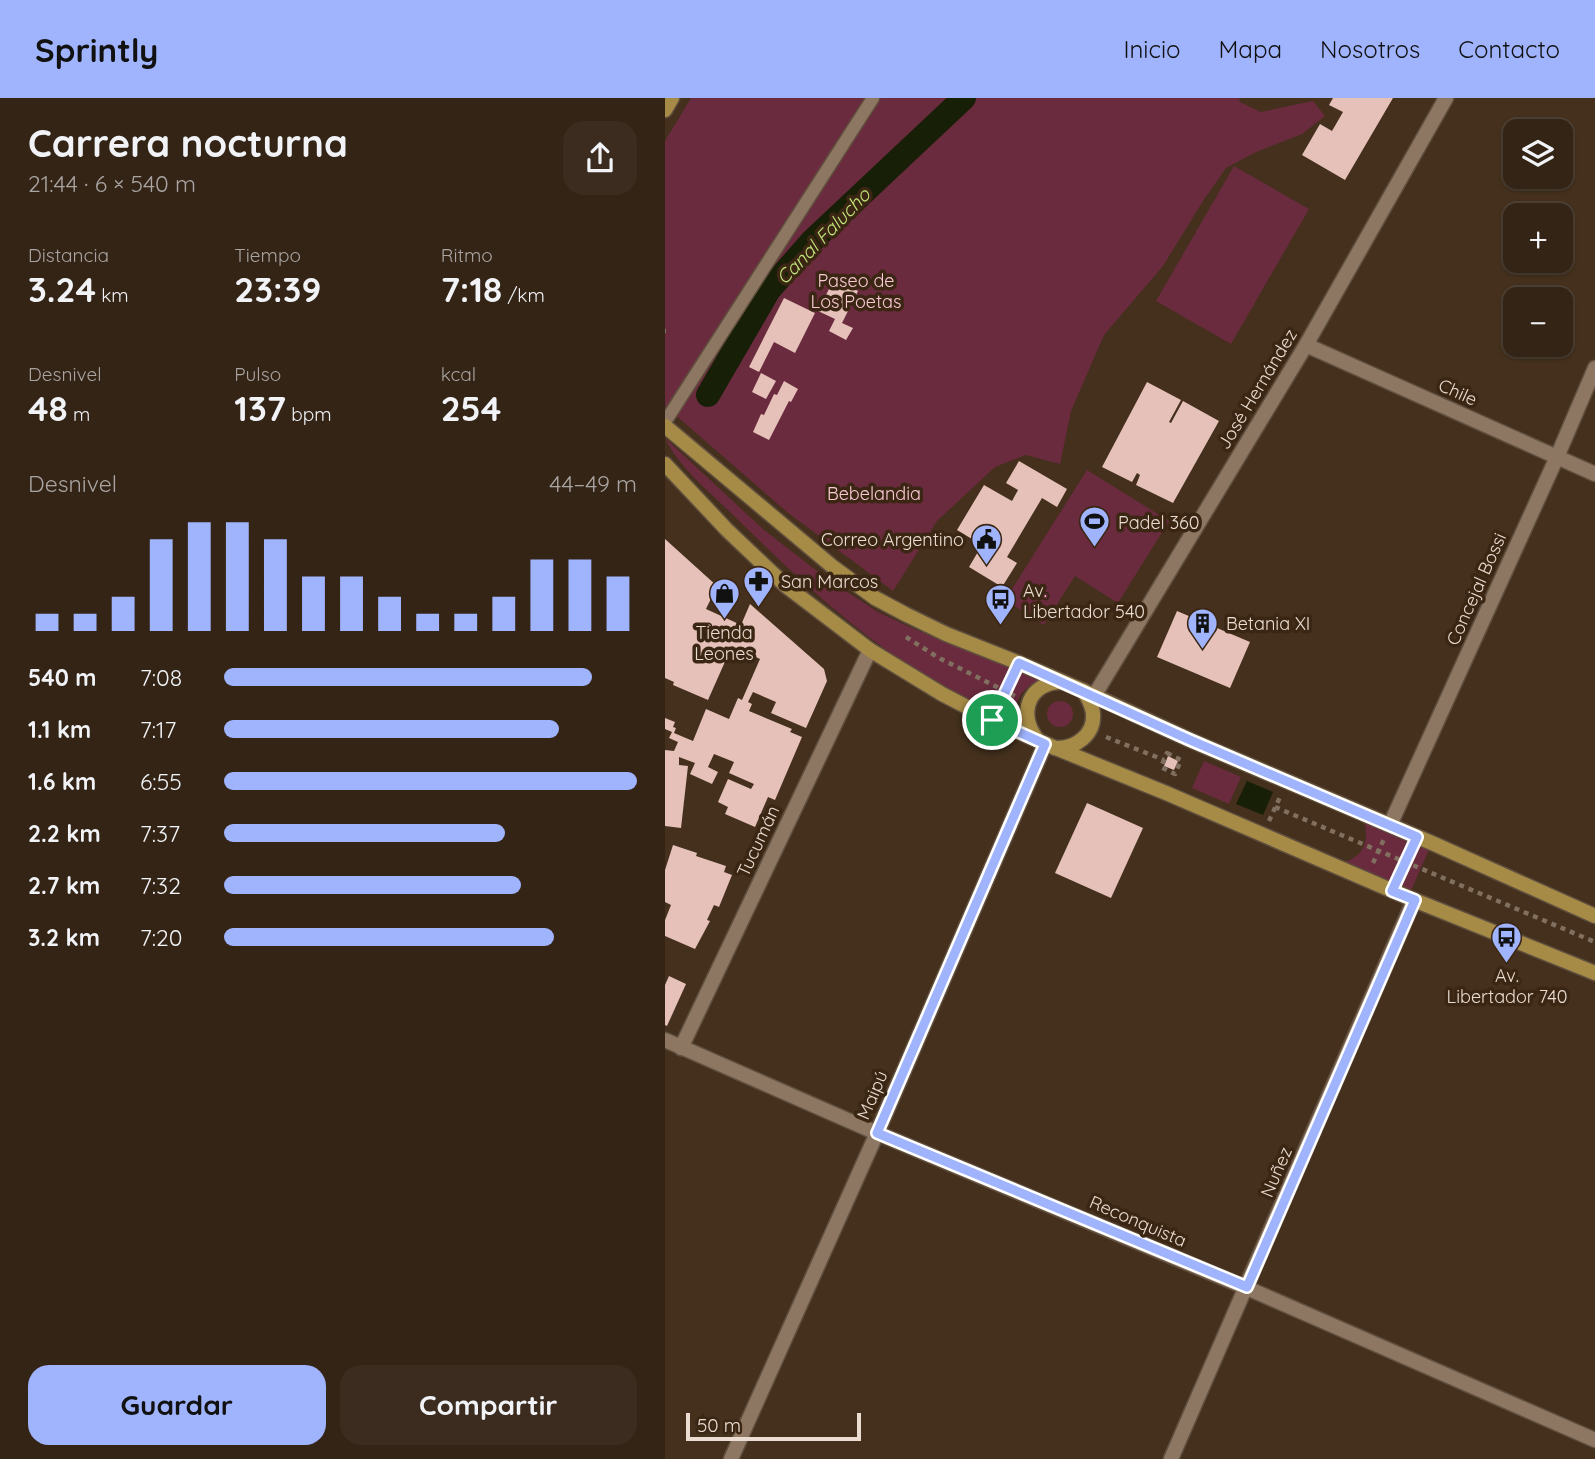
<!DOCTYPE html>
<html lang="es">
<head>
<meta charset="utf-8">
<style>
  body { margin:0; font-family:Quicksand,sans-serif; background:#3b2c1f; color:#f1f3f6; height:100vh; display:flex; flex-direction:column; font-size:26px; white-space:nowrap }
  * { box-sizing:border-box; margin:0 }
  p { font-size:23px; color:#a9a4a1 }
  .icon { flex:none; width:38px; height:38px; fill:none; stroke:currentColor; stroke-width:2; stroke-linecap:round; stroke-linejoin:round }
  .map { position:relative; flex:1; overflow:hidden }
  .side { display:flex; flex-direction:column; background:#332416; width:665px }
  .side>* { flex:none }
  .controls { position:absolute; left:838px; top:21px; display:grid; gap:14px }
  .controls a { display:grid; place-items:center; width:70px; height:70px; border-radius:14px; background:#332416; box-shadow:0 2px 5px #0004,0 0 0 2px #4e4135; font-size:35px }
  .scale { position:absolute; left:21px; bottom:18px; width:175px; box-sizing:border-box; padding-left:7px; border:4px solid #ebddd2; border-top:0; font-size:19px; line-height:24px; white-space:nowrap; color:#ebddd2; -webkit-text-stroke:5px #3a2613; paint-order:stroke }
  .pin { position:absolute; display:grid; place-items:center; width:60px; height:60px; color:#fff; margin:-30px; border:4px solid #fff; border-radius:50%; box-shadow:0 2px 7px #0007 }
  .round { display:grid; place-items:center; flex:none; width:74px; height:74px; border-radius:21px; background:#3b2c1f }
  .headline { display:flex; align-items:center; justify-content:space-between; height:119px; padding:0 28px }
  h1 { font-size:38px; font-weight:700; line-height:52px }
  .metrics { display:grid; grid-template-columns:repeat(3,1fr); gap:10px; height:119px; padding:7px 28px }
  .metrics div { display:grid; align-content:center }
  .metrics b { font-size:35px; font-weight:700 }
  .metrics small { font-size:19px; font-weight:400 }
  .metrics p { font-size:19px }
  .chart { height:196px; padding:14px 28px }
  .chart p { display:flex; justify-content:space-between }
  .chart svg { width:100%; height:126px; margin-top:7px; stroke:#a0b3fd; stroke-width:6 }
  .cta { display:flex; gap:14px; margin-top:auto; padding:14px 28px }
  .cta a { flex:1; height:80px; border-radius:21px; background:#a0b3fd; color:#111; font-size:28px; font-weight:700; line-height:80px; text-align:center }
  .cta a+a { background:#3b2c1f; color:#f1f3f6 }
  ul { padding:0 28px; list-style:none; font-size:23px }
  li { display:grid; grid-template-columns:112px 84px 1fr; align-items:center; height:52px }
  li i { height:18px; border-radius:9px; background:#a0b3fd }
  header { display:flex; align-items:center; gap:42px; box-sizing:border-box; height:98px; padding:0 35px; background:#a0b3fd; color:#111 }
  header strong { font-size:33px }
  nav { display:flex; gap:38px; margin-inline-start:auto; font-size:24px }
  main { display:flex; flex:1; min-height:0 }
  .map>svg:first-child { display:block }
  .green { fill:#6a2b3e }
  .water { fill:#171f06 }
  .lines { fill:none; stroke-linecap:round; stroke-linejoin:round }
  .canal { stroke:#171f06; stroke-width:24 }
  .building { fill:#e5c1b9 }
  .lane-casing { stroke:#604f3e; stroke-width:15 }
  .street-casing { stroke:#604f3e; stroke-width:17 }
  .secondary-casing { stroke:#604f3e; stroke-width:17 }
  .path { stroke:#816f5f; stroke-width:4.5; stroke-dasharray:5 5; stroke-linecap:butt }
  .lane { stroke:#8e7762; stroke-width:12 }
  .street { stroke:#8e7762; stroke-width:14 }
  .secondary { stroke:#a68b47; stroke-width:14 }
  .route-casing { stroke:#fff; stroke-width:14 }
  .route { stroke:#a0b3fd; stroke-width:9 }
  .labels { text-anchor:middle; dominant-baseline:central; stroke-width:7; stroke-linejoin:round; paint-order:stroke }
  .park-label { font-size:18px; fill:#f9c9d4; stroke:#3a2613 }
  .street-label { font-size:18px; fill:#ebddd2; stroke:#3a2613 }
  .poi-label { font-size:18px; fill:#ebddd2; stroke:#3a2613; text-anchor:start }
  .water-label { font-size:19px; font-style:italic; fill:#c2e67b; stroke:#3a2613 }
</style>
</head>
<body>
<header>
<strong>Sprintly</strong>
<nav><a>Inicio</a><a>Mapa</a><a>Nosotros</a><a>Contacto</a></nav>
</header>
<main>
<section class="side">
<div class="headline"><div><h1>Carrera nocturna</h1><p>21:44 · 6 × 540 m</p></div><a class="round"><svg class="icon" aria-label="share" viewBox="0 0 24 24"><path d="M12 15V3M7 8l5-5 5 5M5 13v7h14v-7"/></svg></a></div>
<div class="metrics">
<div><p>Distancia</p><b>3.24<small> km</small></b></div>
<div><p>Tiempo</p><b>23:39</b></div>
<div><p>Ritmo</p><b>7:18<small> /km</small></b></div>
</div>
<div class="metrics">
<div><p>Desnivel</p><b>48<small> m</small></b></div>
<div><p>Pulso</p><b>137<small> bpm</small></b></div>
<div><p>kcal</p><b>254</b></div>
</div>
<div class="chart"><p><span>Desnivel</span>44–49 m</p>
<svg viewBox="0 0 160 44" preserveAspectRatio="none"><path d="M5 44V38M15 44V38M25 44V32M35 44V12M45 44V6M55 44V6M65 44V12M75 44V25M85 44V25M95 44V32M105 44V38M115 44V38M125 44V32M135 44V19M145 44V19M155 44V25"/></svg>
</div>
<ul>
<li><b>540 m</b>7:08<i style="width:89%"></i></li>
<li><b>1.1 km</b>7:17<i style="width:81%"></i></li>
<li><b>1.6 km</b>6:55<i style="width:100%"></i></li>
<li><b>2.2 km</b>7:37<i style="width:68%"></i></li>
<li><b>2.7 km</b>7:32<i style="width:72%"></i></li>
<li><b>3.2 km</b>7:20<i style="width:80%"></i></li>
</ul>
<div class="cta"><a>Guardar</a><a>Compartir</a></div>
</section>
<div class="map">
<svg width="930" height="1361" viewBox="0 0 930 1361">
  <rect width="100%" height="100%" fill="#44301d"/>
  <!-- green -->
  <g class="green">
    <path d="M26,0H574L575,4L596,14L648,3L660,18L637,36L591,54L561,70L538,103L498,168L439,237L406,313L395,366L361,357L330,369L272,423L228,493L122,414L0,308V43Z"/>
    <path d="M569,68L644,111L566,246L491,203Z"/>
    <path d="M0,340L99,432L161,480L213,514L249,531L376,582C358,589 346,603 354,624C314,606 272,587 236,562C176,522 118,466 67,416C44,393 14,370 0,340Z"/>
    <path d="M422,372L504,423L453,505L410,478L379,527L340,502Z"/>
    <circle cx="395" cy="616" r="13"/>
    <path d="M539,663L576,679L564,706L527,690Z"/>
    <path d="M698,721L767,745L743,799L662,764C669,764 679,765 685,762C702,754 704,736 698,721Z"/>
  </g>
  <!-- water -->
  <path class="water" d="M582,683L608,694L598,717L571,706Z"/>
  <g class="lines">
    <!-- canal -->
    <path class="canal" d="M43,297L104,192L147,143L299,0"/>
  </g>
  <!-- building -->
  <g class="building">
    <path d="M668,0H728L680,82L637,57L655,26L667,33L678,14L664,7Z"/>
    <path d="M169,181L193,193L177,225L188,230L181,242L164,233L170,221L153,213Z"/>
    <path d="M119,200L150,215L130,255L109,244L94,274L84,269Z"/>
    <path d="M96,275L111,283L101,301L87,294Z"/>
    <path d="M119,283L133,291L126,304L124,303L104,342L88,334L96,316L99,317L109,296L112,297Z"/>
    <path d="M482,284L516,302L504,324L506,325L518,303L554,323L508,405L471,387L475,377L472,375L467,384L437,369Z"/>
    <path d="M354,363L402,391L392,409L377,400L342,459L352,465L337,489L304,469L317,447L292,432L319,387L347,403L353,392L341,385Z"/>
    <path d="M0,441L52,488L41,511L76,527L85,506L159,571L162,583L141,630L106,615L111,604L88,594L83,604L87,606L84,613L127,631L125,634L137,639L110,702L103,699L90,729L60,716L63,709L53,704L63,681L86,691L89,686L64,675L69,664L49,656L43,669L53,674L47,686L25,676L30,665L14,659V667L23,668L16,730L0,728V652L9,653L13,644L4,640L7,634L0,631V620L10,624L8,629L11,630L9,635L28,643L41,611L64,621L73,600L77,602L95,561L67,548L43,602L8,587L9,584L0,580Z"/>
    <path d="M512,513L585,544L565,590L492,559Z"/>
    <path d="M503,658L513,663L509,672L499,668Z"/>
    <path d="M422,705L478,730L446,800L390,775Z"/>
    <path d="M8,747L32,755L31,758L61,768L59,774L67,777L54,809L49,807L42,822L45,823L30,851L0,838V822L6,807L0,804V772Z"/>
    <path d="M4,878L21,886L2,928L0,927V887Z"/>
  </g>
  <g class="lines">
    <defs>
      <path id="lane" d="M0,324L208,0"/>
      <g id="street">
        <path d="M641,247L930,376"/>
        <path d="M429,598L641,247L781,0"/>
        <path d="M725,727L892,359L930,270"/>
        <path d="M0,942L212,1035L582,1190L930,1342"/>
        <path d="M16,950L205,552"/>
        <path d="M66,1361L212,1035L380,646"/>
        <path d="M506,1361L749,802"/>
      </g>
      <g id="secondary">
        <path d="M0,12L7,0"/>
        <path d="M0,328L168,469L210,500L240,516L281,536L354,565L419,593L525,642L767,745L930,818"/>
        <path d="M0,366L62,432L121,488L205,552L277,596L327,622L388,649L501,695L749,802L930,875"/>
        <path d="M372,641C352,616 364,584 397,584"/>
        <path d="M390,650C410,651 430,637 428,615C427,607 423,600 419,593"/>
      </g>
    </defs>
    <!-- lane casing -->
    <use href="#lane" class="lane-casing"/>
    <!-- street casing -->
    <use href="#street" class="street-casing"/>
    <!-- secondary casing -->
    <use href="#secondary" class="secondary-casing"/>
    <!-- path -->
    <g class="path">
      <path d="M0,233H1"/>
      <path d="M241,539L274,560L350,598"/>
      <path d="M334,605L347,578"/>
      <path d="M441,639L499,662"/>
      <path d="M502,655L516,662L510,676L496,669Z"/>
      <path d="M610,709L930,844"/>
      <path d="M604,723L615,699"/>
      <path d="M708,765L719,741"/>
    </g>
    <!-- lane -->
    <use href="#lane" class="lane"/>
    <!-- street -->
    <use href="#street" class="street"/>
    <!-- secondary -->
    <use href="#secondary" class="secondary"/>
  </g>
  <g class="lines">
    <defs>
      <path id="route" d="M354,565L525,642L752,739L727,793L750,802L582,1189L212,1035L380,646L327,622Z"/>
    </defs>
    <!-- route casing -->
    <use href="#route" class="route-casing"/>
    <!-- route -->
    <use href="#route" class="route"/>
  </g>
  <!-- icons -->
  <defs>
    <symbol id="stadium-pin" viewBox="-11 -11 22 30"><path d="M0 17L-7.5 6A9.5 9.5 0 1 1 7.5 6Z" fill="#a0b3fd" stroke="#3a2613"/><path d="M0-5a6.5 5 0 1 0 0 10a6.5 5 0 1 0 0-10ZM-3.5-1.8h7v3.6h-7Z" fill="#111"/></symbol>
    <symbol id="civic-pin" viewBox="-11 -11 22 30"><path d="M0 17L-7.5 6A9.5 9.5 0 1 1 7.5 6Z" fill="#a0b3fd" stroke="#3a2613"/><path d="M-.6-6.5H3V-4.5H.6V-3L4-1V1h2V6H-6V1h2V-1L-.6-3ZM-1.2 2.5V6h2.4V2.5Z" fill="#111"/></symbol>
    <symbol id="pharmacy-pin" viewBox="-11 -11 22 30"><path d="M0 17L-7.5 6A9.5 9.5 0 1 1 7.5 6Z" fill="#a0b3fd" stroke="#3a2613"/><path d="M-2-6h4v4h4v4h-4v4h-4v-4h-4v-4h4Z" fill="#111"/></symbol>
    <symbol id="shop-pin" viewBox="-11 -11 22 30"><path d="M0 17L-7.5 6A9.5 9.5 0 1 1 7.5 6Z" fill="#a0b3fd" stroke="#3a2613"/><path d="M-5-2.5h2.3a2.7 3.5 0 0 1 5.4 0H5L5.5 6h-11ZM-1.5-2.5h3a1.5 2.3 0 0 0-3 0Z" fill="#111"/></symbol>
    <symbol id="bus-pin" viewBox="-11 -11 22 30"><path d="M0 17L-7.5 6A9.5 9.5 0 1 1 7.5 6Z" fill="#a0b3fd" stroke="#3a2613"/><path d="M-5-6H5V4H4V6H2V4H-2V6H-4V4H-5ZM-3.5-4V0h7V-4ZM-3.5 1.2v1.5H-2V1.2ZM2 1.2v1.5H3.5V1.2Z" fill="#111"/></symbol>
    <symbol id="building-pin" viewBox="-11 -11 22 30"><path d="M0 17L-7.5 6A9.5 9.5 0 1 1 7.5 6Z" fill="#a0b3fd" stroke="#3a2613"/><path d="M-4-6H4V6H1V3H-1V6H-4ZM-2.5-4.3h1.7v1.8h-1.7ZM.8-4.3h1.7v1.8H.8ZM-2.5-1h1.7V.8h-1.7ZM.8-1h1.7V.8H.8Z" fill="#111"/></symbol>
  </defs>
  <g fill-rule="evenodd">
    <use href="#stadium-pin" x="412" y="406" width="35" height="47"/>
    <use href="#civic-pin" x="304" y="424" width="35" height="47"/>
    <use href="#pharmacy-pin" x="76" y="466" width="35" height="47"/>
    <use href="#shop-pin" x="42" y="478" width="35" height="47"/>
    <use href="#bus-pin" x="318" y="484" width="35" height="47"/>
    <use href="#building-pin" x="520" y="508" width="35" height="47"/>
    <use href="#bus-pin" x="824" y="822" width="35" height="47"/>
  </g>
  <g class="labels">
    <!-- park labels -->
    <g class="park-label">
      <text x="191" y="182">Paseo de<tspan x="191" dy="21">Los Poetas</tspan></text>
      <text x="209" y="395">Bebelandia</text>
    </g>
    <!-- street labels -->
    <g class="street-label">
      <text transform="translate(592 291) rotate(-59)">José Hernández</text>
      <text transform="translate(793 294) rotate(24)">Chile</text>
      <text transform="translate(811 491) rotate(-66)">Concejal Bossi</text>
      <text transform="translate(93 743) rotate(-65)">Tucumán</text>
      <text transform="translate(207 997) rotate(-67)">Maipú</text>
      <text transform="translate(611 1074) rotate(-67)">Nuñez</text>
      <text transform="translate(473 1123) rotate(23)">Reconquista</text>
    </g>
    <!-- poi labels -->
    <g class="poi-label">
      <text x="453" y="424">Padel 360</text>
      <text x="299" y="441" text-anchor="end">Correo Argentino</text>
      <text x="116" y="483">San Marcos</text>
      <text x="358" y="492">Av.<tspan x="358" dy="21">Libertador 540</tspan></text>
      <text x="561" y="525">Betania XI</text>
      <text x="59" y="534" text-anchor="middle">Tienda<tspan x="59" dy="21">Leones</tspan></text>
      <text x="842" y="877" text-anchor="middle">Av.<tspan x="842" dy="21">Libertador 740</tspan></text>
    </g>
    <!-- water labels -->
    <g class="water-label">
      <text transform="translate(158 138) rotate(-46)">Canal Falucho</text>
    </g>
  </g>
</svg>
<div class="controls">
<a><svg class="icon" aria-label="layers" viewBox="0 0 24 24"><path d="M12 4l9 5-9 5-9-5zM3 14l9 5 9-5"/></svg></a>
<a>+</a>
<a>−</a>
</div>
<div class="scale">50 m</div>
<div class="pin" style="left:327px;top:622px;background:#1e9e55"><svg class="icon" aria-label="arrive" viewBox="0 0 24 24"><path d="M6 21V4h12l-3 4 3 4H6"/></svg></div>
</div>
</main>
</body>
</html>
